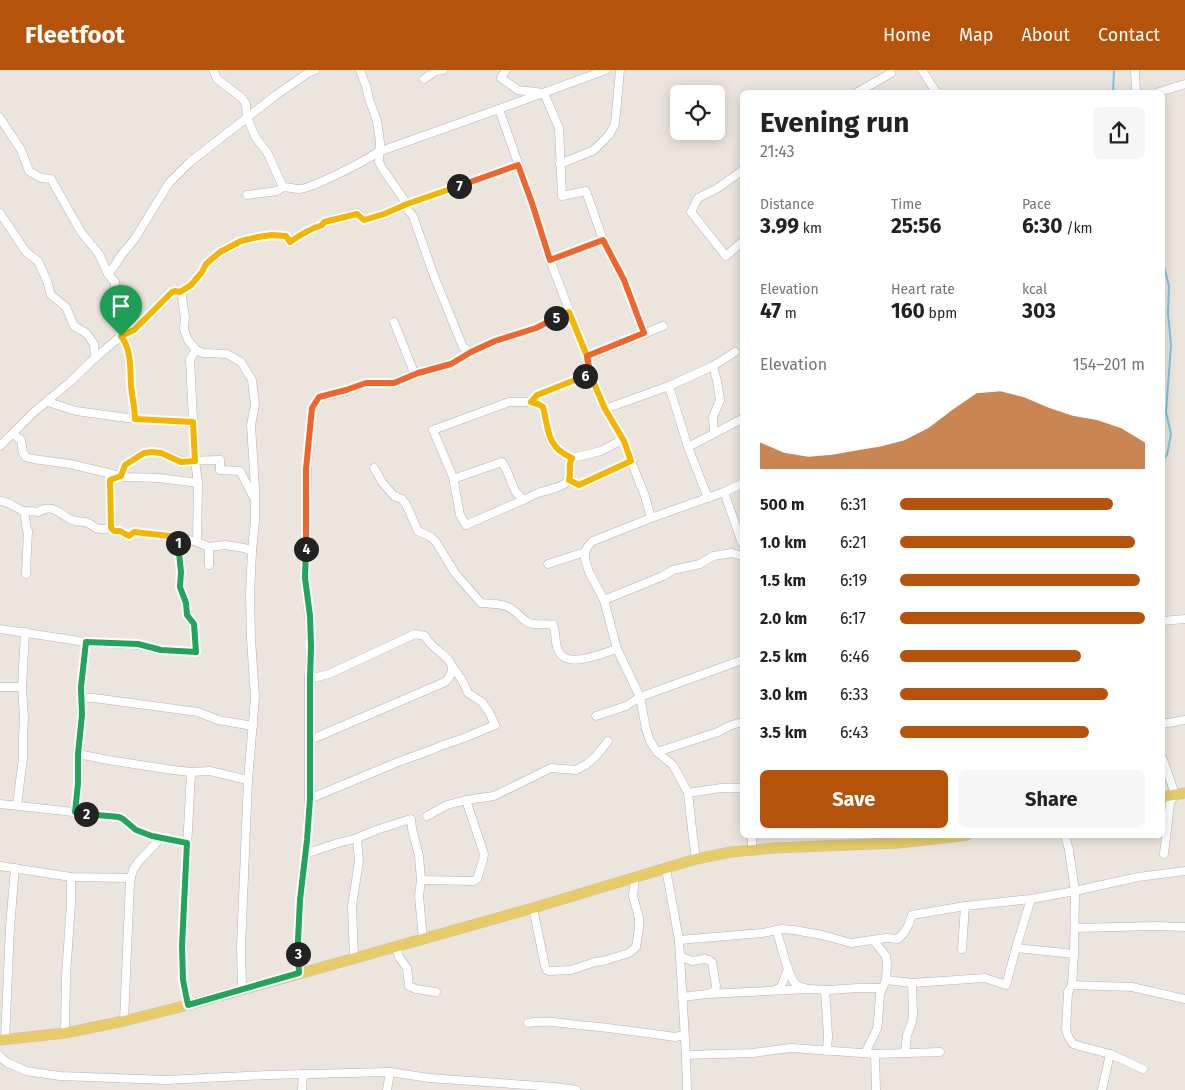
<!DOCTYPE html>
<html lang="en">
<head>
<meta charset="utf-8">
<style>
  body { margin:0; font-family:"Fira Sans",sans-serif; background:#f6f6f6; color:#222; height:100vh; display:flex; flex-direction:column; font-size:19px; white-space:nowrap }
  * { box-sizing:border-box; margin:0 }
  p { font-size:16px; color:#767676 }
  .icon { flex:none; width:28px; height:28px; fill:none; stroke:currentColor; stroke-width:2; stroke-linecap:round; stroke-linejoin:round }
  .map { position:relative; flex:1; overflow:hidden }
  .details { position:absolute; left:740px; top:20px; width:425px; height:748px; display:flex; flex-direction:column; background:#fff; border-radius:8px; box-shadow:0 2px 12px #0003 }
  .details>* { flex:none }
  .tools { position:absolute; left:670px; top:15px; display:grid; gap:10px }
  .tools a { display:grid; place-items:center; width:55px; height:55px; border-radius:8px; background:#fff; box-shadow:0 2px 12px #0003; font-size:25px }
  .pin { position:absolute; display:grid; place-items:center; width:42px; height:42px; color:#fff; margin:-51px -21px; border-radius:50% 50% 50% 0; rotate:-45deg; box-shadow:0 0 5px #0007 }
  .pin .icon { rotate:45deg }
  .km { position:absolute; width:25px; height:25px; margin:-12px; border-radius:50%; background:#222; color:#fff; font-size:14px; line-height:25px; text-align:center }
  .round { display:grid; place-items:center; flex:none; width:52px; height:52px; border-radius:8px; background:#f6f6f6 }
  .headline { display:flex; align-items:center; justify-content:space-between; height:85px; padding:0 20px }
  h1 { font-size:28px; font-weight:700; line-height:38px }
  .figures { display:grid; grid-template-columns:repeat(3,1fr); gap:8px; height:85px; padding:5px 20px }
  .figures div { display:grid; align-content:center }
  .figures b { font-size:21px; font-weight:700 }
  .figures small { font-size:14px; font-weight:400 }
  .figures p { font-size:14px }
  .chart { height:140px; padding:10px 20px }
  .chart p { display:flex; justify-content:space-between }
  .chart svg { width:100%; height:90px; margin-top:5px; fill:#b45309; opacity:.7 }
  .cta { display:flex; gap:10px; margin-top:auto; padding:10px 20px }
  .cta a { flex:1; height:58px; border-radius:8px; background:#b45309; color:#fff; font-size:20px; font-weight:700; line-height:58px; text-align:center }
  .cta a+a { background:#f6f6f6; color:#222 }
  ul { padding:0 20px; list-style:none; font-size:16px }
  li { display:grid; grid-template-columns:80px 60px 1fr; align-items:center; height:38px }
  li i { height:12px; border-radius:6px; background:#b45309 }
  header { display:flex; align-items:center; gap:30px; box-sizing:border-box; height:70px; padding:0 25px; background:#b45309; color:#fff }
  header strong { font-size:24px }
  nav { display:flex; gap:28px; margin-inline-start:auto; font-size:18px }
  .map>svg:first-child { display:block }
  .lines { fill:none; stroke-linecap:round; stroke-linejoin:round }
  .stream { stroke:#78c7e6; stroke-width:2 }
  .minor-casing { stroke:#b1b3bd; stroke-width:9 }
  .major-casing { stroke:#c3c3c3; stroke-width:11 }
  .minor { stroke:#fff; stroke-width:8 }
  .major { stroke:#e6cb67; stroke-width:10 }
  .split-1-casing { stroke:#fff; stroke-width:10 }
  .split-2-casing { stroke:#fff; stroke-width:10 }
  .split-3-casing { stroke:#fff; stroke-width:10 }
  .split-4-casing { stroke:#fff; stroke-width:10 }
  .split-5-casing { stroke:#fff; stroke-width:10 }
  .split-6-casing { stroke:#fff; stroke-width:10 }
  .split-7-casing { stroke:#fff; stroke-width:10 }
  .split-8-casing { stroke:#fff; stroke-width:10 }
  .split-1 { stroke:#f5b400; stroke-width:6 }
  .split-2 { stroke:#22a559; stroke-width:6 }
  .split-3 { stroke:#22a559; stroke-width:6 }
  .split-4 { stroke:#22a559; stroke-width:6 }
  .split-5 { stroke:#f0652b; stroke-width:6 }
  .split-6 { stroke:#f5b400; stroke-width:6 }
  .split-7 { stroke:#f0652b; stroke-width:6 }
  .split-8 { stroke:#f5b400; stroke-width:6 }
</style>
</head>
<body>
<header>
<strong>Fleetfoot</strong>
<nav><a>Home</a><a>Map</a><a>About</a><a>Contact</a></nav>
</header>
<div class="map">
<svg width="1185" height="1020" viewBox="0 0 1185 1020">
  <rect width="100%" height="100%" fill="#ebe5dd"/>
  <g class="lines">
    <!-- stream -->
    <g class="stream">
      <path d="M1113,22L1114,0"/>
      <path d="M1162,189L1169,216L1168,243L1171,275L1166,342L1171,364L1167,385L1162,390"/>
    </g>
    <defs>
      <g id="minor">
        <path d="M213,0L217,9L242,28L246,34L247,48L256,68L267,82L283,117"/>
        <path d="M360,0L366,16L369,29L377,51L380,72L379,92L382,98L407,134V139L413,146L434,206L463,277L471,282"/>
        <path d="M506,0L501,8L518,20L544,23L559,58L562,126L586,121L603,170L550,190L587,287L590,304L605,339L624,371L631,391L645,426L651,448L593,471L588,476L585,482V489L589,502L604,530L617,579L640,627L646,659L650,671L657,682L673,695L688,723L692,759L696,789"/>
        <path d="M922,0L936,22"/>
        <path d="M1135,0L1136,22"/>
        <path d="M424,9L436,1L443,0"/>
        <path d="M858,22L891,3"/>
        <path d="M1159,22L1185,14"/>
        <path d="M499,39L606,0"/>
        <path d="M0,48L21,80L29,101L41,108L51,109L81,162L99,184L108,204"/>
        <path d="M560,94L594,80L609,65L615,54L620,0"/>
        <path d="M742,101L716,119L698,128L691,142L726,186L742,172"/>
        <path d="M247,125L277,121L283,117C288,117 294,119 299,119C311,119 367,90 378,82L499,39L532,133L550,190"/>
        <path d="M0,143L26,182L38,191L47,211L51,225L66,237L74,256L86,263L94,274L95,288"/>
        <path d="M603,170L624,210L644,263"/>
        <path d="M180,222L191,215L203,201L206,194L220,182L241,171L258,167L272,165L286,166L290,171C301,164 310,159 323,155L324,152L357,143L364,149L384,144L407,134L518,95"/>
        <path d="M394,252L415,305"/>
        <path d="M196,280L190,289L195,391L198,413L197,472L209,477V495"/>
        <path d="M587,287L663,256"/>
        <path d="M713,296L735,282"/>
        <path d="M669,316L688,377L708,428"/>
        <path d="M50,329L51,333L76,341L135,349C135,338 132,327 131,316C130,298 132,281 121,266L134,260L172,222L175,221L180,222L182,226L184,242L185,246L184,259L188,270L196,280L203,283L227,284L241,292L252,310L255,335L251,355L255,418V450L252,481L244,478L225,475L209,477"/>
        <path d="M531,332L537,325L590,304"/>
        <path d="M605,339L669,316L713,296L717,311L720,330L713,347L714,363"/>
        <path d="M135,349L193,352"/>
        <path d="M13,364L21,370L23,383L26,387L33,389L70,394L125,407L159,408L198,413"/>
        <path d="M0,376L34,342L70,312L95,288L121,266L124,261V255L114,236L115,212L108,204L115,195L122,184L134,170L169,113L190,92L276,25L308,3L315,0"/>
        <path d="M688,377L742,349"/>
        <path d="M572,388C567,397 571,399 570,407C568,417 546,420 538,423C533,425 528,428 523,430L515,421L507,401L502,392L456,408L453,407L433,360L509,332H531L538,334L543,337L550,370L553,375L567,386L572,388L601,381L618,372L624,371"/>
        <path d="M374,398L382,412L394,426L402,429L406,434L418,461L431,467L436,472L455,503L481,533C491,534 505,533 513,540C519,544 523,550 529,553C537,556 545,553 553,555C557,564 554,574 559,582C568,599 603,583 617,579"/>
        <path d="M121,406L125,395L144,383L152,382L161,383L181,391L220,390V400L240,401L254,428"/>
        <path d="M453,407L460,445L466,455L523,430"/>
        <path d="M569,410L579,415L631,391"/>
        <path d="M724,422L742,414"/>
        <path d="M0,431C9,431 16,439 24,441C29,441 33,441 38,442C52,433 58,443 70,449C75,452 80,451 85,452C90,453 92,456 96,458C101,460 106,459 111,458L110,410L119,407"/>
        <path d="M24,441L27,461H28L26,504"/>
        <path d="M651,448L724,422L742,473"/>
        <path d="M178,467L197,472"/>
        <path d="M548,494L585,482"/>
        <path d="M604,530L663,506L673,500L700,494L713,486L732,483L742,486"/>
        <path d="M1162,551L1185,549"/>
        <path d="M0,559L86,572L138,575L161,580L196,582L194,555L187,545L186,533L180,517L181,502L178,467L134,462L129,466L120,461H114L111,458"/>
        <path d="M309,609L329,604L415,564L425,566C432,583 467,590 445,612L310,670"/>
        <path d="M0,617H22"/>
        <path d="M82,628H94L198,642L218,650L253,656"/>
        <path d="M596,646L626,636L640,627L742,590"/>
        <path d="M1162,654L1185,650"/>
        <path d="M657,682L718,662L729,656L742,652"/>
        <path d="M78,684L108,690L173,700L191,702L210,701L248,710"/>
        <path d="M1162,687L1175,724L1170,733L1164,784"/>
        <path d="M688,723L721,718H742"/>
        <path d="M309,729L398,692L434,679L440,676L464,668L495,655L489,642L482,632L468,623L462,610L452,596"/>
        <path d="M0,734L119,747L123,749L136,760L152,766L187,773"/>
        <path d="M17,735L23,688V667L24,648L22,617L25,562"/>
        <path d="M75,742L78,714V684L82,645L81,617L86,572"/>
        <path d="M427,746L447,735L466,730L494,726L551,698L576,700L587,694L596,686L608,671"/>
        <path d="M752,765V780"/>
        <path d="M1065,765L1069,780L1075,821L1074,884L1072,915L1068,922L1066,959L1068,966L1073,974L1083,977L1110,984L1143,999"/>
        <path d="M898,773V765"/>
        <path d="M306,783L314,781L338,773L357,768L376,760L411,749L412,759L419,786L421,810L419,826L423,869"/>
        <path d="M0,796L71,807L131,808"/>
        <path d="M666,799L679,870L686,985L687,1020"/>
        <path d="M421,810L474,811L477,809L483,790L484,784L466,730"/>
        <path d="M533,838L545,896L547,900L550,901L571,900L595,892L603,891L629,883L636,877L639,858V848L633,826L635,808"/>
        <path d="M1075,858L1156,856L1185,857"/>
        <path d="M776,860C781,872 788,909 797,915C800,917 802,917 805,918"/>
        <path d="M679,870L762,863L782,859L794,860L822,865L851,873L886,868L898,869C906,862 909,855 912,845L965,836L1031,829L1075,821L1138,807L1185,801"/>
        <path d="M396,877L399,887L407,898L409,916L416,919L436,922"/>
        <path d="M1016,878L1031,829"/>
        <path d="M962,879L965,836"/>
        <path d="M680,886L692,891L704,889L709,890L712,892L716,916L715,921L707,924L682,927"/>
        <path d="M354,889L352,836L359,791L357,768"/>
        <path d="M299,903L298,870L299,846L307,770L309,729V609L311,576L309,546L305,508L307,399L312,338L319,327L347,321L366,313H394L418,303L451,294L471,282L495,271L536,258L569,242"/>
        <path d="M886,910L912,913L913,945L912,952L907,965L905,983"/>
        <path d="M912,913L985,908L1006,915L1016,878L1074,884"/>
        <path d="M1072,915L1132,917L1185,929"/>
        <path d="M242,920L241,876L248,710L255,628L251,569L250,524L252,481"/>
        <path d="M775,920L781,917L788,899"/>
        <path d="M825,920L828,965L827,981"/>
        <path d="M707,924L809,919L829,920L858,918H882"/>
        <path d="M188,935L183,910L182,876L191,702"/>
        <path d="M124,951L130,811L133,800L139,791L162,767"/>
        <path d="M528,953C549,949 569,955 590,956C619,959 647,963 675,967L684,965"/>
        <path d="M65,963L66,905L71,833V807"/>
        <path d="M5,970L10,857L15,798"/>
        <path d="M865,983L877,959L878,952L880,924L886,910L887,894L886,886L873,870"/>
        <path d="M875,984L876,1020"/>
        <path d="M686,985L753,983L791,978L875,984L940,982"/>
        <path d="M0,986L6,992L26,1001L60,1006L166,1010L268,1005L390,1002L429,1008L555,1017L576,1020"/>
        <path d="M302,1020L303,1004"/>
        <path d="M387,1020L390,1002"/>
        <path d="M1102,1020L1110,984"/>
      </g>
      <g id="major">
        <path d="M1162,727L1185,723"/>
        <path d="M0,970L65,963L124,951L188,935L533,838L696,789L731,782L775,778L898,773L944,768L967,765"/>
      </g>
    </defs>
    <!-- minor casing -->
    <use href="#minor" class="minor-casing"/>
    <!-- major casing -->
    <use href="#major" class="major-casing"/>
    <!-- minor -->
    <use href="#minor" class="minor"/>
    <!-- major -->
    <use href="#major" class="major"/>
  </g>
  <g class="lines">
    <defs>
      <path id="split-1" d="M121,266C132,281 130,299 131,316C132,327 135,338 135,349L193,352L195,391L181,392L161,383L152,382L144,383L125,395L121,406L110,410L111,458L114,461H120L129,466L134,462L178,467V473"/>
      <path id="split-2" d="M86,744L75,742L78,714V684L82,645L81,617L86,572L138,574L161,580L196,582L194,554L187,545L186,533L180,517L181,502L178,473"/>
      <path id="split-3" d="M86,744L119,747L123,749L136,760L152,766L187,773L182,876L183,910L188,935L299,903L298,884"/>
      <path id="split-4" d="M298,884V870L300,830L307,770L310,729V609L311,576L310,546L305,508L306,479"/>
      <path id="split-5" d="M306,479V399L312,338L319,327L346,320L366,313H394L418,303L451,294L471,282L495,271L536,258L556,248"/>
      <path id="split-6" d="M556,248L569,242L587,286L590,304L605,339L624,371L631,391L579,415L569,410C572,401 567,397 572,388C546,377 549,360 543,337L538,334L531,332L537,325L585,306"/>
      <path id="split-7" d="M459,116L518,95L532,133L550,190L603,170L624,210L644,263L587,286L590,304L585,306"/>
      <path id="split-8" d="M121,266L134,260L172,222L175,221L180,222L191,215L202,202L206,194L220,182L241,171L258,167L272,165L286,166L290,172C301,164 310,159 322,155L324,152L357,144L364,150L384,144L407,134L459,116"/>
    </defs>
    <!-- split-1 casing -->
    <use href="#split-1" class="split-1-casing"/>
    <!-- split-2 casing -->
    <use href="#split-2" class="split-2-casing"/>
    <!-- split-3 casing -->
    <use href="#split-3" class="split-3-casing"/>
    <!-- split-4 casing -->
    <use href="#split-4" class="split-4-casing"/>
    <!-- split-5 casing -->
    <use href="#split-5" class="split-5-casing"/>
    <!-- split-6 casing -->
    <use href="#split-6" class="split-6-casing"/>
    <!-- split-7 casing -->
    <use href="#split-7" class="split-7-casing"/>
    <!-- split-8 casing -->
    <use href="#split-8" class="split-8-casing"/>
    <!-- split-1 -->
    <use href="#split-1" class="split-1"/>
    <!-- split-2 -->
    <use href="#split-2" class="split-2"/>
    <!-- split-3 -->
    <use href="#split-3" class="split-3"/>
    <!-- split-4 -->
    <use href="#split-4" class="split-4"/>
    <!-- split-5 -->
    <use href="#split-5" class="split-5"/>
    <!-- split-6 -->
    <use href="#split-6" class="split-6"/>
    <!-- split-7 -->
    <use href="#split-7" class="split-7"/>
    <!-- split-8 -->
    <use href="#split-8" class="split-8"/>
  </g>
</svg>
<div class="tools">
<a><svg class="icon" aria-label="locate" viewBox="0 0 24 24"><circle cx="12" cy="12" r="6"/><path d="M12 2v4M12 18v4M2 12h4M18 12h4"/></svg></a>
</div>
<div class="pin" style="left:121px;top:266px;background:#1e9e55"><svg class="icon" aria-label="arrive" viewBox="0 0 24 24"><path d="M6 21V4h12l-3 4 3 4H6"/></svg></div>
<b class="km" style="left:178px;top:473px">1</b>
<b class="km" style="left:86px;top:744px">2</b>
<b class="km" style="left:298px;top:884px">3</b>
<b class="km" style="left:306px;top:479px">4</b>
<b class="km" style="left:556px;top:248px">5</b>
<b class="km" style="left:585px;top:306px">6</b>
<b class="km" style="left:459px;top:116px">7</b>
<section class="details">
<div class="headline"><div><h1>Evening run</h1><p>21:43</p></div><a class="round"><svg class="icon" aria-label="share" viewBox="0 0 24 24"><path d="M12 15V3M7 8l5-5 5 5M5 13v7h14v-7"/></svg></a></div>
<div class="figures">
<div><p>Distance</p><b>3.99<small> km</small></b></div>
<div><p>Time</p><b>25:56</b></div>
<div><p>Pace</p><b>6:30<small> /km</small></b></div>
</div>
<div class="figures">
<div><p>Elevation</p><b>47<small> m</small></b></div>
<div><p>Heart rate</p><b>160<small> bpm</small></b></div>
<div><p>kcal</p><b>303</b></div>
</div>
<div class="chart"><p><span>Elevation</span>154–201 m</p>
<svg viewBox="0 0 160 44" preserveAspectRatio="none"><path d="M0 44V31L10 36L20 38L30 37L40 35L50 33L60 30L70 24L80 15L90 7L100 6L110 9L120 14L130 18L140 20L150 24L160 31V44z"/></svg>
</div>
<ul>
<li><b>500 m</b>6:31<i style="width:87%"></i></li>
<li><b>1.0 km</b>6:21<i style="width:96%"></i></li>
<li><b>1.5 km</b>6:19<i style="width:98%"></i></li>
<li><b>2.0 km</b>6:17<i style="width:100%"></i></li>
<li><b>2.5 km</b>6:46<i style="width:74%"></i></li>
<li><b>3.0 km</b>6:33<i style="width:85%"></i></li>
<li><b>3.5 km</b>6:43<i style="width:77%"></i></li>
</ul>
<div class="cta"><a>Save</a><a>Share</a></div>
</section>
</div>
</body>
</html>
